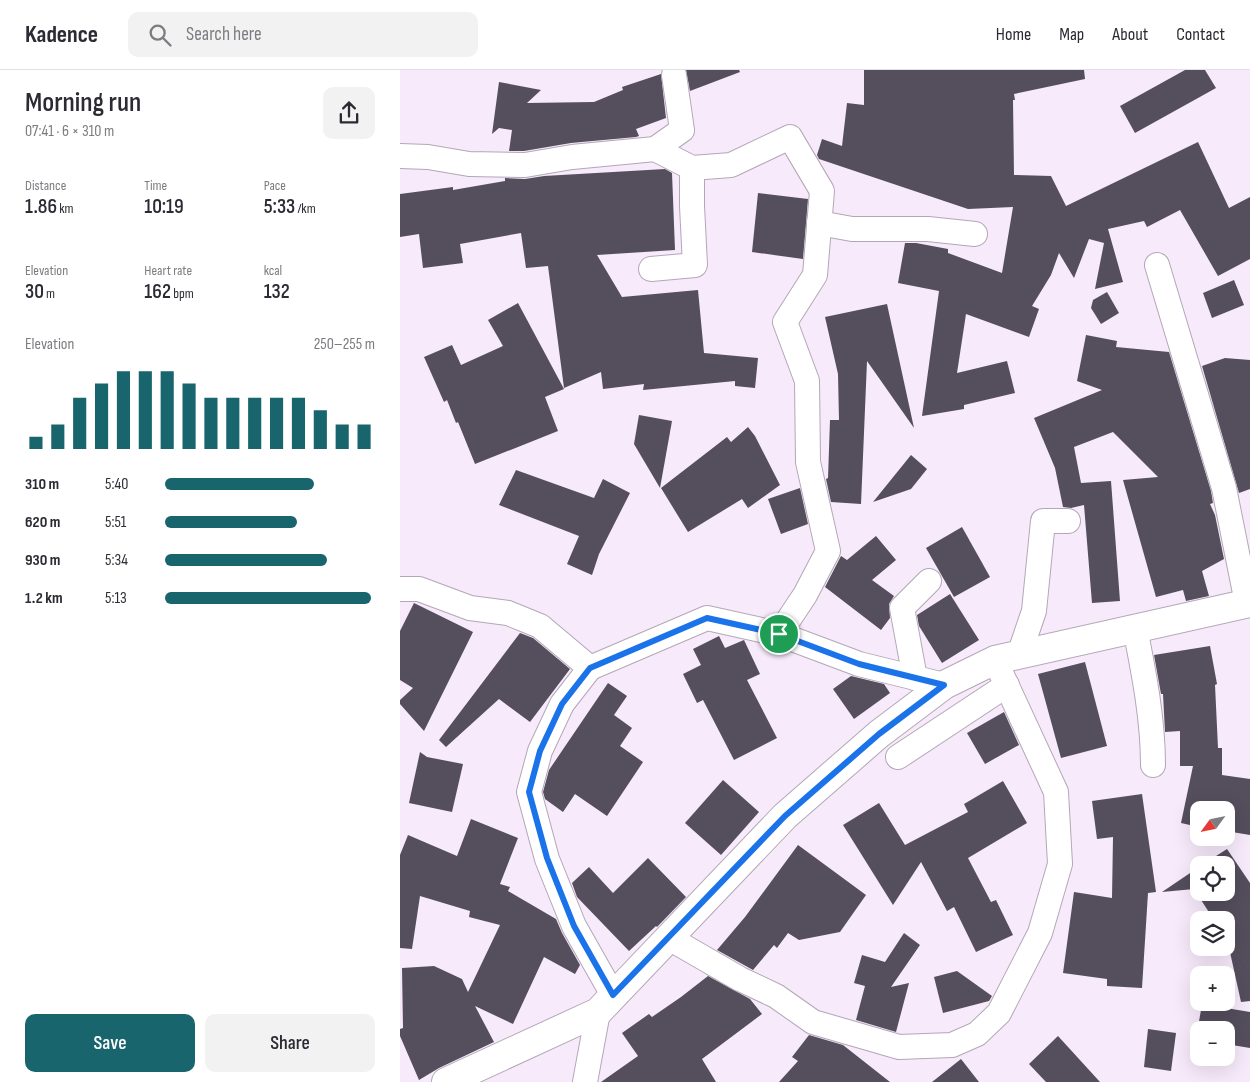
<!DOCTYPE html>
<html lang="en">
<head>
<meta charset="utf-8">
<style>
  body { margin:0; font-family:"Sofia Sans Condensed",sans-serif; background:#f2f2f3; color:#2b2b33; height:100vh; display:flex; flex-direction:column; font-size:19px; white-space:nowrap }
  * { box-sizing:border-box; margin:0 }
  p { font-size:16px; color:#7c7c81 }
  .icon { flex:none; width:28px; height:28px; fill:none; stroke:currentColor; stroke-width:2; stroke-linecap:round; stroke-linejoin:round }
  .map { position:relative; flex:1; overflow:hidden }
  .panel { display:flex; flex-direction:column; background:#fff; width:400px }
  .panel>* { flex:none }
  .needle { width:32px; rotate:237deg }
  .fabs { position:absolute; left:790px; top:731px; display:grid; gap:10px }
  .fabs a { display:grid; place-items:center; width:45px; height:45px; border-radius:10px; background:#fff; box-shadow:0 5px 20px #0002; font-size:25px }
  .pin { position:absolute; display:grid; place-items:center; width:42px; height:42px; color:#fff; margin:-21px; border:2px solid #fff; border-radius:50%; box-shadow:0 1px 5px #0007 }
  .round { display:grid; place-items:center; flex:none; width:52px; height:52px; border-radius:10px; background:#f2f2f3 }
  .summary { display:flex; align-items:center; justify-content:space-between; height:85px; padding:0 25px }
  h1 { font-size:28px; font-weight:600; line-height:38px }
  .stats { display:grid; grid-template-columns:repeat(3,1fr); gap:8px; height:85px; padding:5px 25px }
  .stats div { display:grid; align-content:center }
  .stats b { font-size:21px; font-weight:600 }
  .stats small { font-size:14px; font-weight:400 }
  .stats p { font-size:14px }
  .chart { height:140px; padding:10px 25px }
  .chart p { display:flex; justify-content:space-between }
  .chart svg { width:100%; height:90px; margin-top:5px; stroke:#18656d; stroke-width:6 }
  .button { display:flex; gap:10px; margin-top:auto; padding:10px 25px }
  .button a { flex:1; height:58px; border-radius:10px; background:#18656d; color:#fff; font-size:20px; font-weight:600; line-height:58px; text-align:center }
  .button a+a { background:#f2f2f3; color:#2b2b33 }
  ul { padding:0 25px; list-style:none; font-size:16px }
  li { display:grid; grid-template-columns:80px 60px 1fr; align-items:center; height:38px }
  li i { height:12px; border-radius:6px; background:#18656d }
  header { display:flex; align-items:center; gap:30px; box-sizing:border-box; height:70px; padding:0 25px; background:#fff; border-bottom:1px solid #e1e1e2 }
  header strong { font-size:24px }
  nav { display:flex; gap:28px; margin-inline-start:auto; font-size:18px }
  .search { width:350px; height:45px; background:#f2f2f3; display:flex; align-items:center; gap:12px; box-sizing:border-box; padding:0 18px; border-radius:10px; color:#7c7c81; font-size:19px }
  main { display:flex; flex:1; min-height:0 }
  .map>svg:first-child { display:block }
  .building { fill:#544e5d }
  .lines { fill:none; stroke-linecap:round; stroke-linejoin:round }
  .street-casing { stroke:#b3a7b7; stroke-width:26 }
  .secondary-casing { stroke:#b3a7b7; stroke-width:30 }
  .street { stroke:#fff; stroke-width:24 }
  .secondary { stroke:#fff; stroke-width:28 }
  .route-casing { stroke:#fff; stroke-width:10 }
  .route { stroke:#1a73e8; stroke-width:6 }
</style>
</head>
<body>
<header>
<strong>Kadence</strong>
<div class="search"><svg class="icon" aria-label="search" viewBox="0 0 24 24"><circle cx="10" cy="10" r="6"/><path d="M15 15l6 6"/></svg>Search here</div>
<nav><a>Home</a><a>Map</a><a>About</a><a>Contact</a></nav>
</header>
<main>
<section class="panel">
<div class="summary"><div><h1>Morning run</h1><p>07:41 · 6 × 310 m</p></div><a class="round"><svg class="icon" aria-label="share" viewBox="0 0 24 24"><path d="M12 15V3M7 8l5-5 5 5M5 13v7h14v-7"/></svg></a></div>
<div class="stats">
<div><p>Distance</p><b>1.86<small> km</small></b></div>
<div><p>Time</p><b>10:19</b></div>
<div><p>Pace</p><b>5:33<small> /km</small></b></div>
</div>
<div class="stats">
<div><p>Elevation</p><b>30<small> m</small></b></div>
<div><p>Heart rate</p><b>162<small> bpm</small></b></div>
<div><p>kcal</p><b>132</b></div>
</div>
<div class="chart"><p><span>Elevation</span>250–255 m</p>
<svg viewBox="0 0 160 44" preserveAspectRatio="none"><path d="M5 44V38M15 44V32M25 44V19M35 44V12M45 44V6M55 44V6M65 44V6M75 44V12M85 44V19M95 44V19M105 44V19M115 44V19M125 44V19M135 44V25M145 44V32M155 44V32"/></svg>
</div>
<ul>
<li><b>310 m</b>5:40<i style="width:71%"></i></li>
<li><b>620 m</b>5:51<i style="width:63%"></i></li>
<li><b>930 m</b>5:34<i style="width:77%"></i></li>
<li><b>1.2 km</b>5:13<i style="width:98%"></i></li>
</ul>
<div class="button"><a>Save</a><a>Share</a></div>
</section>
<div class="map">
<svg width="850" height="1012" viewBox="0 0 850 1012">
  <rect width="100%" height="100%" fill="#f7eafb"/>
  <!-- building -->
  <g class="building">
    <path d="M286,0H339L340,2L290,21Z"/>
    <path d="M464,0H684L685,9L614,24L615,30H613L614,105L651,106L666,136L798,72L829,138L850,127V189L818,206L780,140L747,157L744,151L708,159L723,212L695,219L704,173L689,169L674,208L659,183L651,205L632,236L639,239L629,267L566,244L557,303L607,291L615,323L564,335V339L522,346L539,221L498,213L505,173H516L548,179V183L602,203L613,137L568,139L419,89L417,85L422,69L442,76L447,33L464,35Z"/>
    <path d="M785,0H805L816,18L735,63L720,36Z"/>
    <path d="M261,4L266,48L236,59L239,66L236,67L171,73L124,81H109L112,60L99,58L92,64L99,12L141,20L127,33L194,32L223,20L222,17Z"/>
    <path d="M265,99L272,103L275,180L197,185L222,227L298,220L304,283L358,288L355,318L335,316V311L243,320L244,314L203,319L201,302L164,318L148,196L126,198L121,163L60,174L63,193L23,198L19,164L0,167V124L53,117V120L105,111V108L125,109L144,106Z"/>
    <path d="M358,123L408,129L403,189L352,182Z"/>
    <path d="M834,210L844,235L812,248L803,223Z"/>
    <path d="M707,222L719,243L701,254L691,238L693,230Z"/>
    <path d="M118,233L164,319L145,327L158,361L75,394L58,352L56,353L47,330L44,332L24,287L52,275L61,295L103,276L88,250Z"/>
    <path d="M487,234L514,358L467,291L461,434L431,432L426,409L428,408L430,350H439L438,304L425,247Z"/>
    <path d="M686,265L717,271L716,277L769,282L811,421L813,433L810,434L815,445L824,489L802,501L809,526L786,531L783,520L756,527L723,410L758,407L713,362L674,377L681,413L711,411L720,531L692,533L684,435L671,438L663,437L655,398L634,348L702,320L677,311Z"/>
    <path d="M825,288L850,290V419L839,423L802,296Z"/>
    <path d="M239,345L272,351L260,418L234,374Z"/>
    <path d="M348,357L355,366L380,415L348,438L342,429L288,462L261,418L327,367L331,372Z"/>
    <path d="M511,385L527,399L511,419L473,432Z"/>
    <path d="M116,400L194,428L203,409L230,423L199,484L192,505L167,494L179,466L99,435Z"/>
    <path d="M400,418L408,454L381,464L368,429Z"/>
    <path d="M562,457L590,507L554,527L526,478Z"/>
    <path d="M476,466L496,490L472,510L494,526L489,534L490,548L481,560L425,517L441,486L447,490Z"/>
    <path d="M550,524L579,570L542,593L519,556L517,545Z"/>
    <path d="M14,533L73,562L24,661L0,634V630L13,618L0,610V561Z"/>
    <path d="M120,563L133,568L170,599L130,652L99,629L46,677L39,670Z"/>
    <path d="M319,566L325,578L344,570L360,604L347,610L377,668L334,690L303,630L297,633L283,604L301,595L293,579Z"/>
    <path d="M810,576L817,614L815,615L818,678H822V705L850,709V765L826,761V740H799V757L781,753L793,696H780V661L765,662L763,624H761L754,585Z"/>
    <path d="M685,592L707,676L661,688L638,604Z"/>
    <path d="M451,606L484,614L490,623L454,649L433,619Z"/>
    <path d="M208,613L227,626L214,645L232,658L220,676L243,692L207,746L175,724L163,742L145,729L143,722L149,700Z"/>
    <path d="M604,642L619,675L585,694L567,663Z"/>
    <path d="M20,682L27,687L63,694L52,742L9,733Z"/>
    <path d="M323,710L359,742L321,785L285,753Z"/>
    <path d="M603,711L627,753L568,788L591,832L596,830L613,865L576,882L554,837L547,841L521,792L493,835L443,755L479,733L505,775L568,742L564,734Z"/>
    <path d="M742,724L756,822L748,823L742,918L707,916V909L663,903L674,822L712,828L713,767L697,769L692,731Z"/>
    <path d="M71,749L118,768L100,814L110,817L108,821L156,849L162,863L180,895L175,904L144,887L113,954L75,936L94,972L39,998L19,1010L0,966V959L3,958L2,898L34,896L62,909L68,922L100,855L69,847L70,841L20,826L12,879L0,878V785L8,765L57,786Z"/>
    <path d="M398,775L466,825L440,862L399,870L388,863L377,878L374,875L353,900L317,880L345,847Z"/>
    <path d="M827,779L850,813V931L841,932L826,864V850H814L794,819L762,822L799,797V822H826V795H802Z"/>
    <path d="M248,788L286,827L257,857L256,856L229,881L177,827L172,813L189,797L213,823Z"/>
    <path d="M504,863L520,875L491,917L509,913L496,962L456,950L465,916L454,913L462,885L485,892Z"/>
    <path d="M557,901L592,926L589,931L543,943L534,907Z"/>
    <path d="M308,906L350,929L362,944L302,989L316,1012H201L238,986L222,963L249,944L252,947L281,927Z"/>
    <path d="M802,934L850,942V978L826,974V960H799V969H796Z"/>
    <path d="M748,959L776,963L771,1001L744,997Z"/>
    <path d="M409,965L443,975L490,1012H379L398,991L392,987Z"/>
    <path d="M658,966L700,1012H646L629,994Z"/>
    <path d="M561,989L579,1012H532Z"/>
  </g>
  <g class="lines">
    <defs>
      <g id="street">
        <path d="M255,79L292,98L331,95L390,67L422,121L415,205L385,252L407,311L408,392L428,481L405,525L379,564"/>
        <path d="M0,86L28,87L69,94L125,95L172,87L255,79L282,60L274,5"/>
        <path d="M419,153L452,159H528L575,164"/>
        <path d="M757,195L824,418L847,533"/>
        <path d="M251,199L295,195L292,136V98"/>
        <path d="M0,519H19L70,538L108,543L140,556L190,598L307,548L379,564L459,594L544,615"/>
        <path d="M735,558C744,604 753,649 753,695"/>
        <path d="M619,585L634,541L643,451H668"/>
        <path d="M190,598L162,634L140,681L129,722L147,789L174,856L213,925"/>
        <path d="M515,608L502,538L529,511"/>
        <path d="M498,687L607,615"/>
        <path d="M269,868L340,909L376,926L413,952L499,977L552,975L577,964L599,943L640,863L660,794L656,722L595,590"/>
        <path d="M185,1012L198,942"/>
      </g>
      <path id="secondary" d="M46,1012L198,942L385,746L479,664L544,615L595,590L850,533"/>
    </defs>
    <!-- street casing -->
    <use href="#street" class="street-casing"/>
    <!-- secondary casing -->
    <use href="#secondary" class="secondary-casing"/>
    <!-- street -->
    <use href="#street" class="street"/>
    <!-- secondary -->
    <use href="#secondary" class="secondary"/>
  </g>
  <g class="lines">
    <defs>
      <path id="route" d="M307,548L379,564L459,594L544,615L479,664L385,746L213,925L174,856L147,788L129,722L140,681L162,634L190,598Z"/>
    </defs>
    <!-- route casing -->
    <use href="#route" class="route-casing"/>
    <!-- route -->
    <use href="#route" class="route"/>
  </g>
</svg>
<div class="fabs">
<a><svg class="needle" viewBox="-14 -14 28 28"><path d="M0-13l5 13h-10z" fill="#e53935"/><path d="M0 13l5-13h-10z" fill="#7c7c81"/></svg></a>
<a><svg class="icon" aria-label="locate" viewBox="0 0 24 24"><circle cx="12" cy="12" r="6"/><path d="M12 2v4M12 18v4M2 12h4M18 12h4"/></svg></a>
<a><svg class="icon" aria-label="layers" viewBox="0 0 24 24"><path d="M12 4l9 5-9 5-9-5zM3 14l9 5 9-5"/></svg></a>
<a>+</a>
<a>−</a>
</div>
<div class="pin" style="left:379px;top:564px;background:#1e9e55"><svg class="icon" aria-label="arrive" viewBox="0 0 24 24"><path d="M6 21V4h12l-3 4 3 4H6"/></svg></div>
</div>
</main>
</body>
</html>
